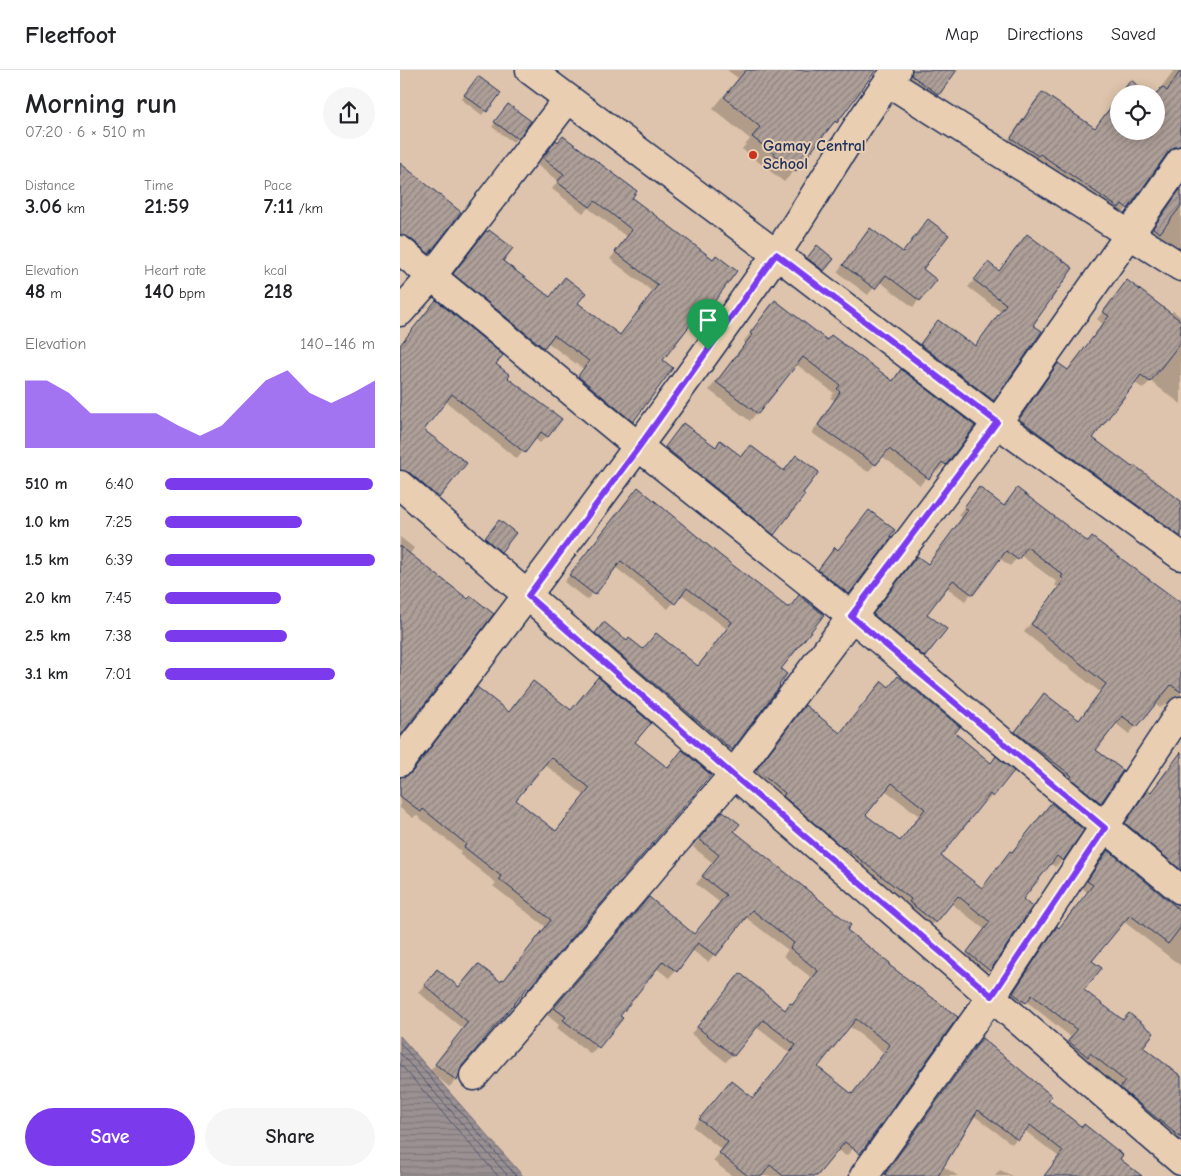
<!DOCTYPE html>
<html lang="en">
<head>
<meta charset="utf-8">
<style>
  body { margin:0; font-family:"Comic Neue",sans-serif; background:#f6f6f6; color:#202124; height:100vh; display:flex; flex-direction:column; font-size:19px; white-space:nowrap }
  * { box-sizing:border-box; margin:0 }
  p { font-size:16px; color:#757577 }
  .icon { flex:none; width:28px; height:28px; fill:none; stroke:currentColor; stroke-width:2; stroke-linecap:round; stroke-linejoin:round }
  .map { position:relative; flex:1; overflow:hidden }
  .panel { display:flex; flex-direction:column; background:#fff; width:400px }
  .panel>* { flex:none }
  .controls { position:absolute; left:710px; top:15px; display:grid; gap:10px }
  .controls a { display:grid; place-items:center; width:55px; height:55px; border-radius:50%; background:#fff; box-shadow:0 2px 12px #0003; font-size:25px }
  .pin { position:absolute; display:grid; place-items:center; width:42px; height:42px; color:#fff; margin:-51px -21px; border-radius:50% 50% 50% 0; rotate:-45deg; box-shadow:0 0 5px #0007 }
  .pin .icon { rotate:45deg }
  .round { display:grid; place-items:center; flex:none; width:52px; height:52px; border-radius:26px; background:#f6f6f6 }
  .headline { display:flex; align-items:center; justify-content:space-between; height:85px; padding:0 25px }
  h1 { font-size:28px; font-weight:700; line-height:38px }
  .metrics { display:grid; grid-template-columns:repeat(3,1fr); gap:8px; height:85px; padding:5px 25px }
  .metrics div { display:grid; align-content:center }
  .metrics b { font-size:21px; font-weight:700 }
  .metrics small { font-size:14px; font-weight:400 }
  .metrics p { font-size:14px }
  .chart { height:140px; padding:10px 25px }
  .chart p { display:flex; justify-content:space-between }
  .chart svg { width:100%; height:90px; margin-top:5px; fill:#7c3aed; opacity:.7 }
  .cta { display:flex; gap:10px; margin-top:auto; padding:10px 25px }
  .cta a { flex:1; height:58px; border-radius:30px; background:#7c3aed; color:#fff; font-size:20px; font-weight:700; line-height:58px; text-align:center }
  .cta a+a { background:#f6f6f6; color:#202124 }
  ul { padding:0 25px; list-style:none; font-size:16px }
  li { display:grid; grid-template-columns:80px 60px 1fr; align-items:center; height:38px }
  li i { height:12px; border-radius:6px; background:#7c3aed }
  header { display:flex; align-items:center; gap:30px; box-sizing:border-box; height:70px; padding:0 25px; background:#fff; border-bottom:1px solid #e0e0e0 }
  header strong { font-size:24px }
  nav { display:flex; gap:28px; margin-inline-start:auto; font-size:18px }
  main { display:flex; flex:1; min-height:0 }
  .map>svg:first-child { display:block }
  .water { fill:url(#water-rules); stroke:#686a7d }
  .shadow { fill:#0003; fill-rule:evenodd }
  .lines { fill:none; stroke-linecap:round; stroke-linejoin:round }
  .shore { stroke:#4e5673; stroke-width:1 }
  .building { fill:url(#building-hatch); stroke:#1b2f5e; fill-rule:evenodd }
  .street-casing { stroke:#1b2f5e; stroke-width:31 }
  .street { stroke:#eaceb1; stroke-width:28 }
  .route-casing { stroke:#fff; stroke-width:10 }
  .route { stroke:#7c3aed; stroke-width:6 }
  .poi-dot { fill:#c8321e; stroke:#eaceb1; stroke-width:2 }
  .labels { text-anchor:middle; dominant-baseline:central; stroke-width:4; stroke-linejoin:round; paint-order:stroke }
  .poi-label { font-size:16px; font-weight:bold; fill:#1b2f5e; stroke:#eaceb1; text-anchor:start }
</style>
</head>
<body>
<header>
<strong>Fleetfoot</strong>
<nav><a>Map</a><a>Directions</a><a>Saved</a></nav>
</header>
<main>
<section class="panel">
<div class="headline"><div><h1>Morning run</h1><p>07:20 · 6 × 510 m</p></div><a class="round"><svg class="icon" aria-label="share" viewBox="0 0 24 24"><path d="M12 15V3M7 8l5-5 5 5M5 13v7h14v-7"/></svg></a></div>
<div class="metrics">
<div><p>Distance</p><b>3.06<small> km</small></b></div>
<div><p>Time</p><b>21:59</b></div>
<div><p>Pace</p><b>7:11<small> /km</small></b></div>
</div>
<div class="metrics">
<div><p>Elevation</p><b>48<small> m</small></b></div>
<div><p>Heart rate</p><b>140<small> bpm</small></b></div>
<div><p>kcal</p><b>218</b></div>
</div>
<div class="chart"><p><span>Elevation</span>140–146 m</p>
<svg viewBox="0 0 160 44" preserveAspectRatio="none"><path d="M0 44V11L10 11L20 17L30 27L40 27L50 27L60 27L70 33L80 38L90 33L100 22L110 11L120 6L130 17L140 22L150 17L160 11V44z"/></svg>
</div>
<ul>
<li><b>510 m</b>6:40<i style="width:99%"></i></li>
<li><b>1.0 km</b>7:25<i style="width:65%"></i></li>
<li><b>1.5 km</b>6:39<i style="width:100%"></i></li>
<li><b>2.0 km</b>7:45<i style="width:55%"></i></li>
<li><b>2.5 km</b>7:38<i style="width:58%"></i></li>
<li><b>3.1 km</b>7:01<i style="width:81%"></i></li>
</ul>
<div class="cta"><a>Save</a><a>Share</a></div>
</section>
<div class="map">
<svg width="781" height="1106" viewBox="0 0 781 1106">
  <defs>
    <pattern id="water-rules" width="6" height="5" patternUnits="userSpaceOnUse" patternTransform="scale(1.25)"><rect width="6" height="5" fill="#9b9192"/><path d="M0 2.5h6" fill="none" stroke="#7e777a"/></pattern>
    <pattern id="building-hatch" width="6" height="6" patternUnits="userSpaceOnUse" patternTransform="scale(1.25)"><rect width="6" height="6" fill="#ae9f98"/><path d="M-1 1l2-2M0 6l6-6M5 7l2-2" fill="none" stroke="#8d827f"/></pattern>
  </defs>
  <rect width="100%" height="100%" fill="#dec4ac"/>
  <filter id="ink" filterUnits="userSpaceOnUse"><feTurbulence type="fractalNoise" baseFrequency=".02" numOctaves="2"/><feDisplacementMap in="SourceGraphic" scale="10" xChannelSelector="R" yChannelSelector="G"/><feConvolveMatrix kernelMatrix="1 2 1 2 8 2 1 2 1" color-interpolation-filters="sRGB"/></filter>
  <g filter="url(#ink)">
    <!-- water -->
    <path class="water" d="M0,966L123,1106H0Z"/>
    <!-- shadow -->
    <g class="shadow">
      <path d="M327,0H474L436,52L424,63L395,100L384,112L342,79L350,69L313,39L338,8Z"/>
      <path d="M496,0H554L555,1L538,24L527,36Z"/>
      <path d="M774,0H781V83L775,81L769,83L771,80L747,61H756V24Z"/>
      <path d="M75,12L99,24L82,45L61,29Z"/>
      <path d="M642,24L727,138L720,146L604,76L634,32Z"/>
      <path d="M105,40L117,68L113,72L92,57Z"/>
      <path d="M163,67L230,128L313,190L335,202L301,247L294,254L291,251L262,290L232,351L225,357L172,313L183,299L147,272L136,284L48,211L86,162L101,192L149,228L176,233L219,266L253,222L210,189L227,167L188,138L183,143L152,119L158,111L137,95L150,78Z"/>
      <path d="M0,95L28,183L21,190L0,173Z"/>
      <path d="M781,117V184L748,164Z"/>
      <path d="M528,151L521,199L535,210L513,237L479,211L468,225L437,202L464,166L502,183Z"/>
      <path d="M627,166L631,255L593,330L586,336L514,282L532,258L574,277L601,242L568,217L588,194L598,202Z"/>
      <path d="M413,181L424,201L420,204L404,193Z"/>
      <path d="M727,212L770,244L773,241L781,247V334L750,311L743,319L734,312L692,368L781,434V479L612,357L651,302L659,294L667,301L703,254L697,249Z"/>
      <path d="M36,231L107,308L147,366L140,373L134,368L117,389L45,331L22,360L65,393L32,434L0,408V275Z"/>
      <path d="M375,232L427,271L491,312L501,301L545,394L537,402L534,399L520,415L482,386L468,402L412,363L434,330L430,328L434,323L396,294L350,351L309,320L345,273L344,271Z"/>
      <path d="M284,354L315,378L321,372L340,387L350,376L383,401L396,386L373,464L365,472L258,386Z"/>
      <path d="M579,419L603,437L617,419L687,473L781,535V635L774,632L766,634L760,638L755,634L729,664L715,653L694,681L721,701L700,732L693,740L608,669L644,625L678,651L700,622L624,562L658,518L655,515L657,512L620,485L610,496L599,488L565,531L546,517L525,544L545,559L517,593L467,552L517,487L527,495L562,448L558,445Z"/>
      <path d="M232,425L320,487L389,539L399,526L379,599L377,615L379,616L324,685L190,570L197,560L243,580L297,597L327,559L281,524L268,539L215,497L187,530L164,512Z"/>
      <path d="M469,441L490,467L448,524L440,532L411,508L427,487L435,479L437,481Z"/>
      <path d="M95,455L100,481L96,485L82,472Z"/>
      <path d="M0,467L14,478L9,485L0,664Z"/>
      <path d="M133,612L170,641L233,672L267,699L282,682L310,705L61,995L55,1011L49,1017L30,1001L63,959L18,922L37,901L59,918L78,895L100,913L103,911L146,857L93,816L96,813L59,784L61,781L16,745L13,748L0,738V708L9,705L71,625L108,643ZM144,694L184,725L155,762L115,730Z"/>
      <path d="M482,612L553,664L592,726L585,733L583,731L539,786L581,819L651,734L682,760L662,790L655,797L650,793L621,830L589,900L582,907L561,890L584,859L551,833L528,859L350,707L405,637L439,664ZM485,720L519,746L499,772L465,746Z"/>
      <path d="M781,683V812L720,760L741,728L748,721L750,723Z"/>
      <path d="M316,749L332,761L487,896L556,948L453,1079L446,1086L437,1079L415,1106H332L313,1091L322,1080L293,1057L331,1011L352,1029L390,983L356,957L326,992L291,964L333,912L384,941L391,935L412,908L383,886L388,880L345,847L308,892L292,880L269,908L256,898L218,946L221,948L191,984L157,958L159,955L147,945L242,836L294,865L319,832L296,814L313,793L293,777ZM449,956L484,983L451,1025L416,997Z"/>
      <path d="M708,781L771,833L781,836V896L723,851L691,891L683,920L742,977L781,1007V1071L775,1077L715,1025L720,1018L683,989L662,979L671,967L626,931L618,939L607,930L651,864L657,858L658,859L688,823L682,818L701,788Z"/>
      <path d="M582,969L647,1030L741,1106H644L659,1087L624,1060L612,1074L573,1045L543,1096L558,1106H483Z"/>
      <path d="M600,1100L613,1106H595Z"/>
    </g>
    <g class="lines">
      <!-- shore -->
      <g class="shore">
        <path d="M0,973L116,1106"/>
        <path d="M0,983L108,1106"/>
        <path d="M0,994L98,1106"/>
      </g>
    </g>
    <!-- building -->
    <g class="building">
      <path d="M346,0H476L437,53L435,51L396,101L352,67L360,57L324,27Z"/>
      <path d="M512,0H557L539,25L511,5Z"/>
      <path d="M781,0V76L774,77L768,82L728,139L722,134L719,138L640,84L638,86L611,68L642,22L695,58L719,26V61H756V24L762,17L767,21Z"/>
      <path d="M78,6L101,23L87,42L64,25Z"/>
      <path d="M731,10L748,24H720Z"/>
      <path d="M108,34L131,51L118,69L94,52Z"/>
      <path d="M163,66L237,121L232,128L313,189L316,185L337,201L302,248L298,245L263,290L273,298L233,352L178,306L189,291L154,265L144,278L53,204L86,161L88,162L89,160L113,178L103,191L150,227L165,207L186,223L178,233L220,265L258,215L215,182L232,160L195,131L190,137L157,112L164,104L143,88L156,70L158,72Z"/>
      <path d="M0,93L61,142L29,184L10,168L0,165Z"/>
      <path d="M781,118V136L760,163L753,158Z"/>
      <path d="M528,149L549,165L523,199L537,210L520,231L486,205L475,219L443,195L470,158L503,182Z"/>
      <path d="M627,164L673,198L633,255L642,261L594,331L520,274L538,250L567,271L568,270L575,276L606,234L574,210L588,192L599,201Z"/>
      <path d="M417,175L434,189L424,201L407,188Z"/>
      <path d="M727,210L781,251V272L750,312L741,305L693,368L732,397L734,395L781,431V467L619,349L658,293L668,300L709,246L703,242Z"/>
      <path d="M36,230L103,285L96,294L110,305L108,308L162,349L148,367L141,362L125,383L52,324L24,360L67,393L39,428L10,403L0,400V275Z"/>
      <path d="M375,230L427,270L431,265L493,311L501,299L575,356L546,395L542,392L529,409L489,379L476,395L418,355L440,322L437,319L440,315L403,287L358,344L316,312L352,265L350,263Z"/>
      <path d="M283,353L316,377L320,370L341,386L350,375L384,401L396,385L419,402L403,423L405,425L374,465L265,377Z"/>
      <path d="M238,417L321,486L387,537H390L399,525L424,545L381,599L387,604L379,615L380,616L332,680L195,563L204,552L227,571L229,568L243,579L256,563L298,596L332,552L287,518L275,534L221,491L195,525L169,505Z"/>
      <path d="M579,417L604,436L617,418L688,472L692,467L781,533V622L771,615L737,657L722,646L696,680L723,700L701,733L670,708L672,706L615,662L644,623L679,650L706,614L631,554L664,510L661,507L663,505L627,477L618,490L606,481L573,525L553,510L527,544L547,559L525,587L473,544L517,486L528,494L568,440L564,437Z"/>
      <path d="M469,440L495,460L490,466L492,467L449,524L418,500L435,477L438,480Z"/>
      <path d="M99,450L116,463L101,482L85,468Z"/>
      <path d="M0,476L68,529L71,526L94,544L0,666Z"/>
      <path d="M498,606L560,657L555,663L591,693L596,686L614,701L593,727L590,724L541,786L582,818L610,781L612,782L651,733L684,760L663,791L657,786L623,829L632,837L590,901L567,882L590,852L558,826L536,853L509,832L511,829L444,777L443,778L383,726L385,723L356,700L405,635L440,663L482,611L489,617ZM492,713L525,739L500,771L466,745Z"/>
      <path d="M198,607L251,653L235,672L268,698L282,680L311,705L129,918L128,917L62,996L57,1011L35,994L68,952L24,915L37,899L59,917L78,894L100,911L102,909L104,910L151,850L99,809L101,806L64,777L66,774L23,739L21,742L0,726V707L6,706L12,702L77,617L109,642L133,611L171,640ZM151,687L190,718L156,761L116,730Z"/>
      <path d="M781,682V800L725,753L748,719L751,722Z"/>
      <path d="M323,741L340,754L334,761L451,855L447,860L490,893L489,895L558,947L460,1084L445,1072L417,1106H383L370,1095L362,1106H348L319,1083L328,1072L299,1049L331,1010L353,1028L396,975L363,950L334,986L297,957L340,903L385,940L390,933L392,934L418,901L390,878L394,873L352,840L316,886L298,873L277,902L263,891L220,946L223,948L199,978L163,950L166,947L154,938L249,827L294,864L326,825L302,806L319,785L299,769ZM456,949L490,975L452,1024L418,997Z"/>
      <path d="M708,780L781,841V857L768,874L730,845L692,891L702,898L684,920L723,950L729,943L754,963L743,977L781,1006V1068L720,1018L725,1011L690,983L688,987L668,971L677,960L632,925L626,933L613,923L657,856L659,858L693,815L687,811Z"/>
      <path d="M582,968L652,1026L648,1030L682,1057L684,1054L703,1069L723,1085L720,1089L742,1106H644L663,1081L630,1055L618,1070L578,1040L538,1106H487L485,1104Z"/>
    </g>
    <g class="lines">
      <defs>
        <g id="street">
          <path d="M130,0L376,184L597,353L781,486"/>
          <path d="M488,12L781,197"/>
          <path d="M0,180L239,377L451,546L781,820"/>
          <path d="M0,242L31,207L168,29"/>
          <path d="M0,415L781,1091"/>
          <path d="M0,692C128,526 254,358 375,186C417,125 452,59 497,0"/>
          <path d="M74,1006L333,705L597,353L781,91"/>
          <path d="M464,1106L592,926L781,641"/>
        </g>
      </defs>
      <!-- street casing -->
      <use href="#street" class="street-casing"/>
      <!-- street -->
      <use href="#street" class="street"/>
    </g>
  </g>
  <g class="lines" filter="url(#ink)">
    <defs>
      <path id="route" d="M376,184L597,352L451,546L705,758L592,926L333,705L128,526L239,377Z"/>
    </defs>
    <!-- route casing -->
    <use href="#route" class="route-casing"/>
    <!-- route -->
    <use href="#route" class="route"/>
  </g>
  <!-- markers -->
  <circle class="poi-dot" cx="353" cy="85" r="5"/>
  <g class="labels">
    <!-- poi labels -->
    <g class="poi-label">
      <text x="363" y="76">Gamay Central<tspan x="363" dy="18">School</tspan></text>
    </g>
  </g>
</svg>
<div class="controls">
<a><svg class="icon" aria-label="locate" viewBox="0 0 24 24"><circle cx="12" cy="12" r="6"/><path d="M12 2v4M12 18v4M2 12h4M18 12h4"/></svg></a>
</div>
<div class="pin" style="left:308px;top:280px;background:#1e9e55"><svg class="icon" aria-label="arrive" viewBox="0 0 24 24"><path d="M6 21V4h12l-3 4 3 4H6"/></svg></div>
</div>
</main>
</body>
</html>
